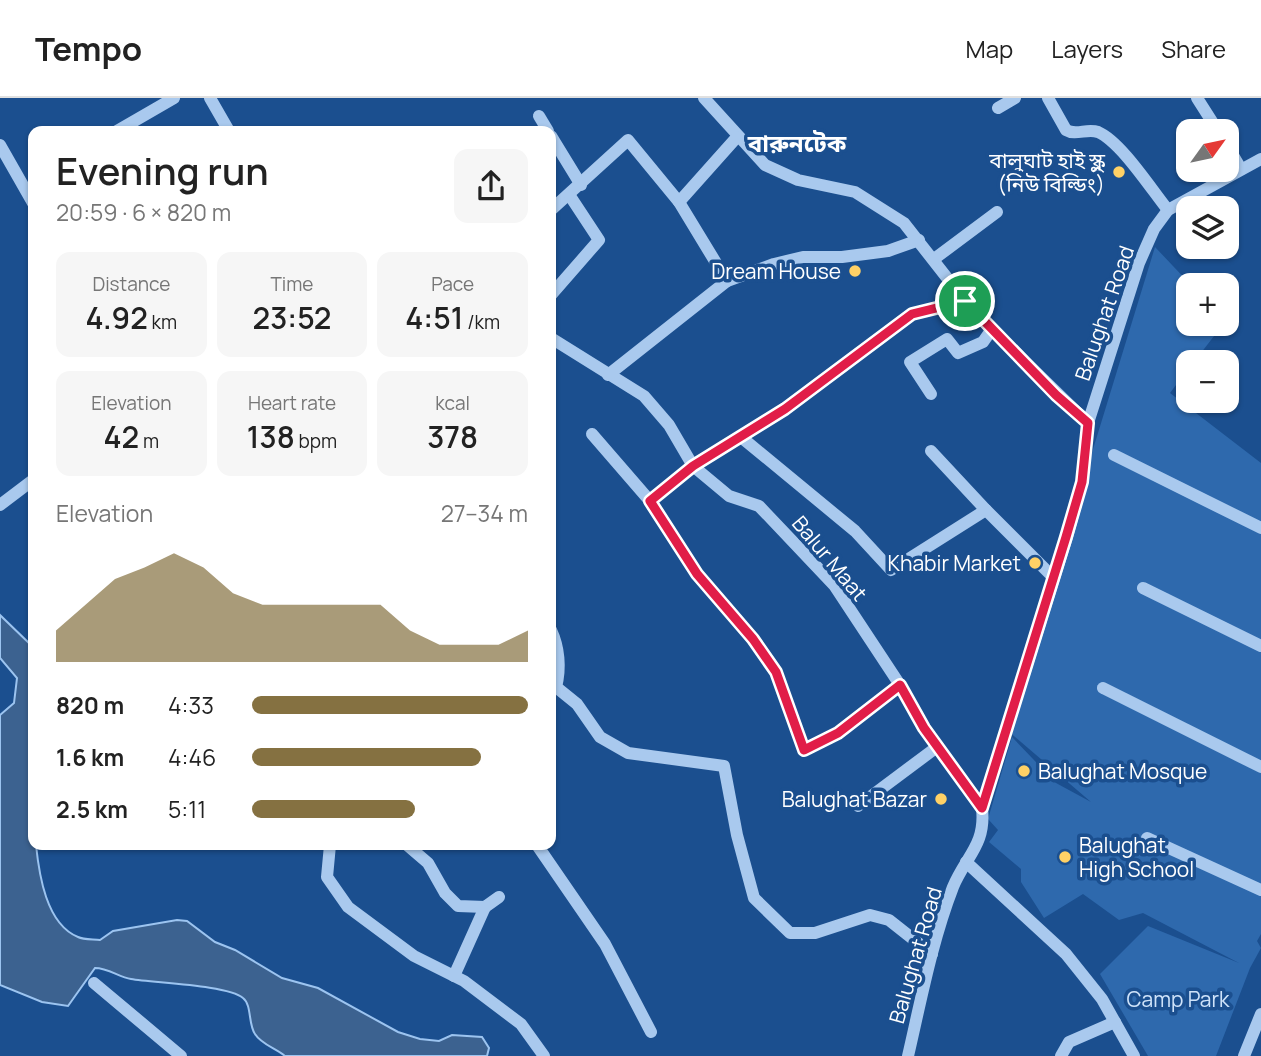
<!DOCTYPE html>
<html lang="en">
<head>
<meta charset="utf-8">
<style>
  body { margin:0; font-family:Manrope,"Noto Sans Bengali",sans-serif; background:#f6f6f6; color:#222; height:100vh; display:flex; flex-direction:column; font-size:26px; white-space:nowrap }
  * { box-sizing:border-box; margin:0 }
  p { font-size:23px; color:#767676 }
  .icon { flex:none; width:38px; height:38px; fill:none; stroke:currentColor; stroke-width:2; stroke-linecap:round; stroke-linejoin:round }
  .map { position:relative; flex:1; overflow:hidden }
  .details { position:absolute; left:28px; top:28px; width:528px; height:724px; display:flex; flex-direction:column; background:#fff; border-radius:14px; box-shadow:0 2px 5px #0004 }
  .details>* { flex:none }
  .needle { width:46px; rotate:57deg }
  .controls { position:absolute; left:1176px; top:21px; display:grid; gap:14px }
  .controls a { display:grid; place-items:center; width:63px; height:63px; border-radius:14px; background:#fff; box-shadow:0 2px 5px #0004; font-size:35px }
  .pin { position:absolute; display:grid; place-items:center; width:60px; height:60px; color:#fff; margin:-30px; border:4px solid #fff; border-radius:50%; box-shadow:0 2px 7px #0007 }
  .round { display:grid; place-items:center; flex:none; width:74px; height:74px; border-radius:14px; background:#f6f6f6 }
  .headline { display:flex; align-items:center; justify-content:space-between; height:119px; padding:0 28px }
  h1 { font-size:38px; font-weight:600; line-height:52px }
  .stats { display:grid; grid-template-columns:repeat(3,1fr); gap:10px; height:119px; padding:7px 28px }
  .stats div { display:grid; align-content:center; border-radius:14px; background:#f6f6f6; text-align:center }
  .stats b { font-size:30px; font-weight:600 }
  .stats small { font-size:19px; font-weight:400 }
  .stats p { font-size:19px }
  .chart { height:196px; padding:14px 28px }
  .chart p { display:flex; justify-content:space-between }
  .chart svg { width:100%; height:126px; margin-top:7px; fill:#857141; opacity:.7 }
  ul { padding:0 28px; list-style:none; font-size:23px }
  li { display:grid; grid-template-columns:112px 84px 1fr; align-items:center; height:52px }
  li i { height:18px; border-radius:9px; background:#857141 }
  header { display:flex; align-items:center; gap:42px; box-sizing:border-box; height:98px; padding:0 35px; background:#fff; border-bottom:2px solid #e0e0e0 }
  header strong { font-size:33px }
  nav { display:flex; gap:38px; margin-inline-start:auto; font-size:24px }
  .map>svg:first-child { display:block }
  .green { fill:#2e69ad }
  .water { fill:#3c6290; stroke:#9cc4f0; stroke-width:2 }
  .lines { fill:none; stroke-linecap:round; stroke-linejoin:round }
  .minor { stroke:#a9c9ee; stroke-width:12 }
  .route-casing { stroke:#fff; stroke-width:14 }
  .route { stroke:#e11d48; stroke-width:9 }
  .poi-dot { fill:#ffd166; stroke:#1b4f8f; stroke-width:2.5 }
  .labels { text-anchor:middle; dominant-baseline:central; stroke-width:7; stroke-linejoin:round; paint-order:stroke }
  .poi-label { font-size:21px; fill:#fff; stroke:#1b4f8f; text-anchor:end }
  .street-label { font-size:21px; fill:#fff; stroke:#1b4f8f }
  .park-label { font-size:21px; fill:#cfe3fa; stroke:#1b4f8f }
  .quarter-label { font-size:24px; font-weight:bold; fill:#fff; stroke:#1b4f8f }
</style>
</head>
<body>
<header>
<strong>Tempo</strong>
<nav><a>Map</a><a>Layers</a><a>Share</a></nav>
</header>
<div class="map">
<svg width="1261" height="958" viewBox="0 0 1261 958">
  <rect width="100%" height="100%" fill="#1b4f8f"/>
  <!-- green -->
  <path class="green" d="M1155,149L1191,187L1188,226H1219L1221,229L1194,264H1188V271L1170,295L1261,365V836L1257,843L1261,850L1250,870L1216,958H1148L1100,876L1148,828L1239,865L1143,815L1119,822L1083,796L1044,820L1021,784V771L989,744L998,732L988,721L1012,639L1056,685L1091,704L1007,632Z"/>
  <!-- water -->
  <path class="water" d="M0,517L33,549V747H36C39,776 46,826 78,839C84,842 94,841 100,842L113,833L177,822L187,823L215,844L235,852L282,880L318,890L398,934L420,941L439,943L452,937L482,939L489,950L487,958H285C275,950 261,946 255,936C248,926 252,907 243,900C228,887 154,885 131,881C119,879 108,870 95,870L68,908L42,904L0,887V617L14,605L17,580L0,560Z"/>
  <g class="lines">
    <!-- minor -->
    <g class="minor">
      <path d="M210,0L229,33"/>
      <path d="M704,0L765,67L798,82L855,94L904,125L973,213L1088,325"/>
      <path d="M1048,0L1066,32C1076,38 1087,30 1098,34C1121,44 1151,91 1168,112"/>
      <path d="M1197,0L1218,33"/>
      <path d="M998,10L1015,0"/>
      <path d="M539,18L548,33"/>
      <path d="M117,33L174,0"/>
      <path d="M551,38L581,87"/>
      <path d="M0,47L33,105"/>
      <path d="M1227,47L1241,71"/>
      <path d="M551,112L628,42L679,104L737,39"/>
      <path d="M934,161L997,114"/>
      <path d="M727,183L774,166L803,159H842L888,153L919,142"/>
      <path d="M551,197L599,142L570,98"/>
      <path d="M551,240L644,298L669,327L693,368L729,398L759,408L834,487L900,587L924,630L982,710"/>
      <path d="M608,277L727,183L679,104"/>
      <path d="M931,296L910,264L947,241L958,255L983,244L992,231"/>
      <path d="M592,336L650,403"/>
      <path d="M741,339L855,433L891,472L986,412L1053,479"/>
      <path d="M931,353L986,412"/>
      <path d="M1114,357L1261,430"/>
      <path d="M0,407L33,382"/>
      <path d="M1143,490L1261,548"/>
      <path d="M551,532C559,549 561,570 556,589"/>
      <path d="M900,587L838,635L804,652L776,574L753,541L697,476L650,403L693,368L785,311L912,216L965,203"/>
      <path d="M556,589L577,606L600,639L628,655L724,668L737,737L754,800L790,835H815L870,817L889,822L932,856"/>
      <path d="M1103,590L1261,669"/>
      <path d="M858,708L937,649"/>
      <path d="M1147,740L1261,792"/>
      <path d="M330,747L327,779L348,809L414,858L464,883L521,926L544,958"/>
      <path d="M407,747L428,765L445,795L458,808L485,809L499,799"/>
      <path d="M537,747L605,846L651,934"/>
      <path d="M966,764L1066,856L1102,901L1134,958"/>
      <path d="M454,878L485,809"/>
      <path d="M94,885L181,958"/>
      <path d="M908,958C921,902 932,843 953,789C966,758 986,747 982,710L1067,439L1082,384L1088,325L1139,165L1154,131L1168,112L1261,61"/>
      <path d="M1061,958L1069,944L1115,924"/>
      <path d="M1244,958L1261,916"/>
    </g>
  </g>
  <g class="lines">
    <defs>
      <path id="route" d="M965,203L1056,297L1088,325L1082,384L1066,439L982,710L924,630L900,587L838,635L804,652L776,574L753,541L697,476L650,403L693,368L785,311L912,216Z"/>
    </defs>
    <!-- route casing -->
    <use href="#route" class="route-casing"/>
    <!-- route -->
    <use href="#route" class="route"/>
  </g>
  <!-- markers -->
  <g class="poi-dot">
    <circle cx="1119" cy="74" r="7"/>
    <circle cx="855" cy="173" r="7"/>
    <circle cx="1035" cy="465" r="7"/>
    <circle cx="1024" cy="673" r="7"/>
    <circle cx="941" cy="701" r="7"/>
    <circle cx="1065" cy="759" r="7"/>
  </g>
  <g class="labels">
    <!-- poi labels -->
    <g class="poi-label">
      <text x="1105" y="62">বালুঘাট হাই স্কুল<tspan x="1105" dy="24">(নিউ বিল্ডিং)</tspan></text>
      <text x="841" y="173">Dream House</text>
      <text x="1021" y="465">Khabir Market</text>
      <text x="1038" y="673" text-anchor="start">Balughat Mosque</text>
      <text x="927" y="701">Balughat Bazar</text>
      <text x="1079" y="747" text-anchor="start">Balughat<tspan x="1079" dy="24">High School</tspan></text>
    </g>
    <!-- street labels -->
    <g class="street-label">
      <text transform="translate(1104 215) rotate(-71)">Balughat Road</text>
      <text transform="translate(830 460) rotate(50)">Balur Maat</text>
      <text transform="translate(915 857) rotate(-74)">Balughat Road</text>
    </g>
    <!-- park labels -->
    <g class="park-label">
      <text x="1178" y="901">Camp Park</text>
    </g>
    <!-- quarter labels -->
    <g class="quarter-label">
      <text x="797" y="44">বারুনটেক</text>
    </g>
  </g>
</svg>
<div class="controls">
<a><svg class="needle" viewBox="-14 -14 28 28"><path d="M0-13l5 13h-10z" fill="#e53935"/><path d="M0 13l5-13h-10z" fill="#767676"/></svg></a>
<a><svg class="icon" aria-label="layers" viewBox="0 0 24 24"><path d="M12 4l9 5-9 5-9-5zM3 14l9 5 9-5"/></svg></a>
<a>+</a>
<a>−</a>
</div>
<div class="pin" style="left:965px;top:203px;background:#1e9e55"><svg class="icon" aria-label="arrive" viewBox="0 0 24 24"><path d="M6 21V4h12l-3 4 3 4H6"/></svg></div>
<section class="details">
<div class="headline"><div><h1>Evening run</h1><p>20:59 · 6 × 820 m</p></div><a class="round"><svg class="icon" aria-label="share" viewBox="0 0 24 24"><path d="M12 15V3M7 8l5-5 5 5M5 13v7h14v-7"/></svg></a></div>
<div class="stats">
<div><p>Distance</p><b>4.92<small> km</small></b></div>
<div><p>Time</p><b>23:52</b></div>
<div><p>Pace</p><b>4:51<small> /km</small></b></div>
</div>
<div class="stats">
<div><p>Elevation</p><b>42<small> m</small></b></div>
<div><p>Heart rate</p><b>138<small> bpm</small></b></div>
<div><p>kcal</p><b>378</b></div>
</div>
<div class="chart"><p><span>Elevation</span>27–34 m</p>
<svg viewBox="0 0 160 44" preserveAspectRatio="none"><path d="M0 44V33L10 24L20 15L30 11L40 6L50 11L60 20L70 24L80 24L90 24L100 24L110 24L120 33L130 38L140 38L150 38L160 33V44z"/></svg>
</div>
<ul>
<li><b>820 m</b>4:33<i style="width:100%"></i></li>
<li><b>1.6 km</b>4:46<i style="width:83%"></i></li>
<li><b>2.5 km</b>5:11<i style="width:59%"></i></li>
</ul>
</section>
</div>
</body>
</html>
